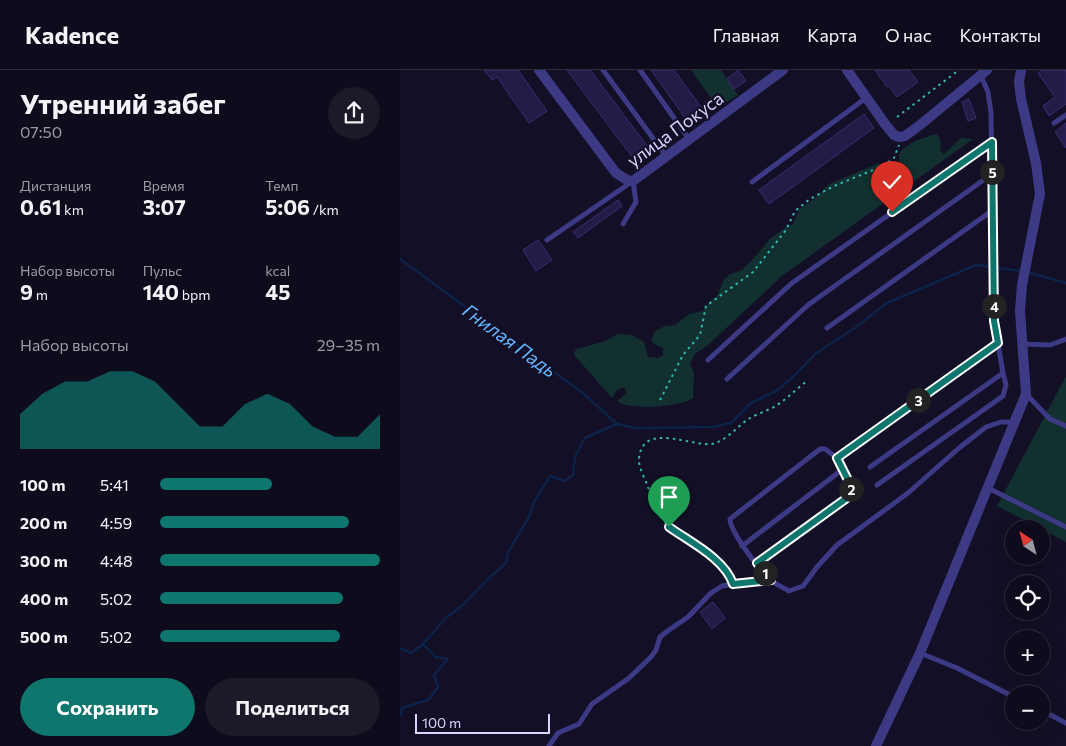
<!DOCTYPE html>
<html lang="ru">
<head>
<meta charset="utf-8">
<style>
  body { margin:0; font-family:Commissioner,sans-serif; background:#1c1929; color:#f1f3f6; height:100vh; display:flex; flex-direction:column; font-size:19px; white-space:nowrap }
  * { box-sizing:border-box; margin:0 }
  p { font-size:16px; color:#9b9ba3 }
  .icon { flex:none; width:28px; height:28px; fill:none; stroke:currentColor; stroke-width:2; stroke-linecap:round; stroke-linejoin:round }
  .map { position:relative; flex:1; overflow:hidden }
  .panel { display:flex; flex-direction:column; background:#0e0b1c; width:400px }
  .panel>* { flex:none }
  .needle { width:32px; rotate:324deg }
  .fabs { position:absolute; left:605px; top:450px; display:grid; gap:10px }
  .fabs a { display:grid; place-items:center; width:45px; height:45px; border-radius:50%; background:#0e0b1c; box-shadow:0 5px 20px #0002,0 0 0 1px #2e2b3b; font-size:25px }
  .scale { position:absolute; left:15px; bottom:12px; width:135px; box-sizing:border-box; padding-left:5px; border:2px solid #d9d4ff; border-top:0; font-size:14px; line-height:18px; white-space:nowrap; color:#d9d4ff; -webkit-text-stroke:4px #130f26; paint-order:stroke }
  .pin { position:absolute; display:grid; place-items:center; width:42px; height:42px; color:#fff; margin:-51px -21px; border-radius:50% 50% 50% 0; rotate:-45deg; box-shadow:0 0 5px #0007 }
  .pin .icon { rotate:45deg }
  .km { position:absolute; width:25px; height:25px; margin:-12px; border-radius:50%; background:#222; color:#fff; font-size:14px; line-height:25px; text-align:center }
  .round { display:grid; place-items:center; flex:none; width:52px; height:52px; border-radius:26px; background:#1c1929 }
  .overview { display:flex; align-items:center; justify-content:space-between; height:85px; padding:0 20px }
  h1 { font-size:28px; font-weight:700; line-height:38px }
  .stats { display:grid; grid-template-columns:repeat(3,1fr); gap:8px; height:85px; padding:5px 20px }
  .stats div { display:grid; align-content:center }
  .stats b { font-size:21px; font-weight:700 }
  .stats small { font-size:14px; font-weight:400 }
  .stats p { font-size:14px }
  .chart { height:140px; padding:10px 20px }
  .chart p { display:flex; justify-content:space-between }
  .chart svg { width:100%; height:90px; margin-top:5px; fill:#0f766e; opacity:.7 }
  .button { display:flex; gap:10px; margin-top:auto; padding:10px 20px }
  .button a { flex:1; height:58px; border-radius:30px; background:#0f766e; color:#fff; font-size:20px; font-weight:700; line-height:58px; text-align:center }
  .button a+a { background:#1c1929; color:#f1f3f6 }
  ul { padding:0 20px; list-style:none; font-size:16px }
  li { display:grid; grid-template-columns:80px 60px 1fr; align-items:center; height:38px }
  li i { height:12px; border-radius:6px; background:#0f766e }
  header { display:flex; align-items:center; gap:30px; box-sizing:border-box; height:70px; padding:0 25px; background:#0e0b1c; border-bottom:1px solid #2e2b3b }
  header strong { font-size:24px }
  nav { display:flex; gap:28px; margin-inline-start:auto; font-size:18px }
  main { display:flex; flex:1; min-height:0 }
  .map>svg:first-child { display:block }
  .green { fill:#12302f }
  .lines { fill:none; stroke-linecap:round; stroke-linejoin:round }
  .stream { stroke:#0c2248; stroke-width:2.5 }
  .building { fill:#241b47; stroke:#3b2d73 }
  .path { stroke:#2fb8b0; stroke-width:2; stroke-dasharray:2.5 4; stroke-linecap:butt }
  .lane { stroke:#3d3a85; stroke-width:5 }
  .street { stroke:#3d3a85; stroke-width:10 }
  .route-casing { stroke:#fff; stroke-width:10 }
  .route { stroke:#0f766e; stroke-width:6 }
  .labels { text-anchor:middle; dominant-baseline:central; stroke-width:4.5; stroke-linejoin:round; paint-order:stroke }
  .street-label { font-size:18px; fill:#d9d4ff; stroke:#130f26 }
  .water-label { font-size:19px; font-style:italic; fill:#62b6ff; stroke:#130f26 }
</style>
</head>
<body>
<header>
<strong>Kadence</strong>
<nav><a>Главная</a><a>Карта</a><a>О нас</a><a>Контакты</a></nav>
</header>
<main>
<section class="panel">
<div class="overview"><div><h1>Утренний забег</h1><p>07:50</p></div><a class="round"><svg class="icon" aria-label="share" viewBox="0 0 24 24"><path d="M12 15V3M7 8l5-5 5 5M5 13v7h14v-7"/></svg></a></div>
<div class="stats">
<div><p>Дистанция</p><b>0.61<small> km</small></b></div>
<div><p>Время</p><b>3:07</b></div>
<div><p>Темп</p><b>5:06<small> /km</small></b></div>
</div>
<div class="stats">
<div><p>Набор высоты</p><b>9<small> m</small></b></div>
<div><p>Пульс</p><b>140<small> bpm</small></b></div>
<div><p>kcal</p><b>45</b></div>
</div>
<div class="chart"><p><span>Набор высоты</span>29–35 m</p>
<svg viewBox="0 0 160 44" preserveAspectRatio="none"><path d="M0 44V27L10 17L20 11L30 11L40 6L50 6L60 11L70 22L80 33L90 33L100 22L110 17L120 22L130 33L140 38L150 38L160 27V44z"/></svg>
</div>
<ul>
<li><b>100 m</b>5:41<i style="width:51%"></i></li>
<li><b>200 m</b>4:59<i style="width:86%"></i></li>
<li><b>300 m</b>4:48<i style="width:100%"></i></li>
<li><b>400 m</b>5:02<i style="width:83%"></i></li>
<li><b>500 m</b>5:02<i style="width:82%"></i></li>
</ul>
<div class="button"><a>Сохранить</a><a>Поделиться</a></div>
</section>
<div class="map">
<svg width="666" height="676" viewBox="0 0 666 676">
  <rect width="100%" height="100%" fill="#130f26"/>
  <!-- green -->
  <g class="green">
    <path d="M291,0H321L338,25L318,38Z"/>
    <path d="M537,64L541,71L540,80L544,84L561,68L573,69L382,206L307,276L295,284L290,293L294,303L293,328C280,337 229,341 217,331L226,324V320L223,317L217,320L212,328L174,285V282L177,279L205,271L218,264L232,265L244,272L248,287L257,288L263,286V278L254,274L251,270L255,261L265,256L275,255L289,244L303,241L310,231L317,226L324,209L330,204L342,200L353,189L370,169L383,159L393,154L399,140L415,128L429,114L479,93L484,98L480,113L481,119L488,120L496,113L505,102C504,97 499,93 499,87C499,75 527,66 537,64Z"/>
    <path d="M666,306V472L597,436Z"/>
  </g>
  <g class="lines">
    <!-- stream -->
    <g class="stream">
      <path d="M0,189L184,324L217,354"/>
      <path d="M627,202L666,213"/>
      <path d="M0,578L11,583L23,574L46,548L64,534L89,508L106,493L108,482L129,447L135,430L150,406L164,411L173,405L175,387L185,368L217,354L236,358L313,357L331,353L351,333L376,321L393,307L415,284L455,258L487,233L576,195L621,201"/>
      <path d="M0,646L2,638L28,630L38,617L34,605L48,589L35,587L23,574"/>
    </g>
  </g>
  <!-- building -->
  <g class="building">
    <path d="M84,0H118L147,41L129,53L97,7L92,10Z"/>
    <path d="M167,0H190L248,77L233,88Z"/>
    <path d="M251,0H274L304,41L288,52Z"/>
    <path d="M338,0L346,11L334,19L327,9Z"/>
    <path d="M475,0H509L518,12L497,27L489,16L487,17Z"/>
    <path d="M642,0H666V34L649,46L643,36L655,27L638,3Z"/>
    <path d="M569,29L576,48L568,51L562,32Z"/>
    <path d="M464,44L474,58L369,134L359,120Z"/>
    <path d="M666,53V78L655,62Z"/>
    <path d="M218,130L222,136L178,168L173,162Z"/>
    <path d="M138,170L152,190L136,201L123,180Z"/>
    <path d="M313,532L325,548L312,559L300,542Z"/>
  </g>
  <g class="lines">
    <!-- path -->
    <g class="path">
      <path d="M497,47L559,0"/>
      <path d="M260,330L283,285L300,265L306,236L353,202L386,160L395,141L410,129L434,116L483,96L494,88L499,75"/>
      <path d="M331,507C318,483 288,475 269,457C258,446 253,430 248,417C245,408 238,397 239,388C243,351 292,377 312,374C328,370 337,356 350,348C357,344 366,341 374,337C386,330 396,319 407,311"/>
    </g>
    <!-- lane -->
    <g class="lane">
      <path d="M203,0L266,86"/>
      <path d="M240,0L289,69"/>
      <path d="M654,53L666,45"/>
      <path d="M352,112L466,28"/>
      <path d="M147,170L233,111L236,132L223,154"/>
      <path d="M427,258L593,140"/>
      <path d="M622,274L650,275L666,269"/>
      <path d="M308,290L392,213L592,72"/>
      <path d="M327,309L408,235L592,104"/>
      <path d="M626,324L650,349L666,356"/>
      <path d="M437,388L425,379H420L330,449C330,462 361,502 372,511C377,515 384,518 389,521L403,516L417,497L437,475L508,423L559,378L586,357L601,352H614"/>
      <path d="M470,397L603,303L594,251L591,43L588,22L581,6"/>
      <path d="M477,415L603,326L606,315L603,303"/>
      <path d="M588,418L666,457"/>
      <path d="M342,476L443,399L437,388L598,273"/>
      <path d="M357,493L451,425V416L443,399"/>
      <path d="M520,583L557,598L614,627"/>
      <path d="M641,640L666,653"/>
      <path d="M149,676L158,663L179,654L192,634L229,608L251,587L256,580L260,567L269,560L288,547L311,523L322,516L333,514L352,513L371,510"/>
    </g>
    <!-- street -->
    <g class="street">
      <path d="M139,0L216,103L227,110L233,111L383,0"/>
      <path d="M447,0L485,54L494,65L499,67L505,66L520,55L587,0"/>
      <path d="M476,676L520,583L626,324L620,241L622,215L640,124L636,93L621,29L619,12L621,0"/>
    </g>
  </g>
  <g class="lines">
    <defs>
      <path id="route" d="M269,457C290,472 325,489 333,514L371,510L357,493L451,425V416L437,388L598,273L594,251L592,72L492,142"/>
    </defs>
    <!-- route casing -->
    <use href="#route" class="route-casing"/>
    <!-- route -->
    <use href="#route" class="route"/>
  </g>
  <g class="labels">
    <!-- street labels -->
    <g class="street-label">
      <text transform="translate(275 59) rotate(-36)">улица Покуса</text>
    </g>
    <!-- water labels -->
    <g class="water-label">
      <text transform="translate(110 270) rotate(36)">Гнилая Падь</text>
    </g>
  </g>
</svg>
<div class="fabs">
<a><svg class="needle" viewBox="-14 -14 28 28"><path d="M0-13l5 13h-10z" fill="#e53935"/><path d="M0 13l5-13h-10z" fill="#9b9ba3"/></svg></a>
<a><svg class="icon" aria-label="locate" viewBox="0 0 24 24"><circle cx="12" cy="12" r="6"/><path d="M12 2v4M12 18v4M2 12h4M18 12h4"/></svg></a>
<a>+</a>
<a>−</a>
</div>
<div class="scale">100 m</div>
<div class="pin" style="left:269px;top:457px;background:#1e9e55"><svg class="icon" aria-label="arrive" viewBox="0 0 24 24"><path d="M6 21V4h12l-3 4 3 4H6"/></svg></div>
<div class="pin" style="left:492px;top:142px;background:#d93025"><svg class="icon" aria-label="check" viewBox="0 0 24 24"><path d="M5 12l5 5 9-10"/></svg></div>
<b class="km" style="left:365px;top:503px">1</b>
<b class="km" style="left:451px;top:419px">2</b>
<b class="km" style="left:518px;top:330px">3</b>
<b class="km" style="left:594px;top:236px">4</b>
<b class="km" style="left:592px;top:102px">5</b>
</div>
</main>
</body>
</html>
